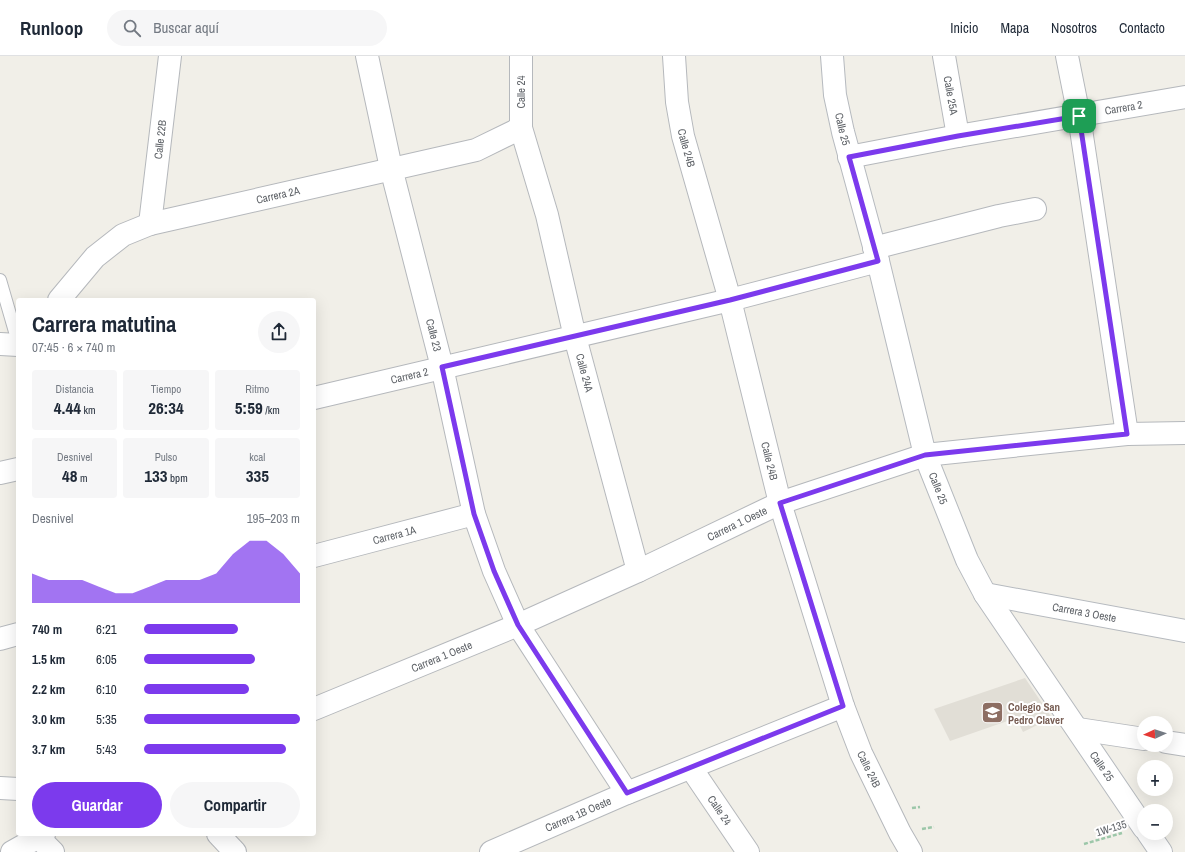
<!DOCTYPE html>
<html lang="es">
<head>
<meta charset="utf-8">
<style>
  body { margin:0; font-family:"Archivo Narrow",sans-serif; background:#f6f6f7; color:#1f2937; height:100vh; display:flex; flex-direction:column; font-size:15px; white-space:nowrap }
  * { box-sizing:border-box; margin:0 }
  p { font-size:13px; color:#747a83 }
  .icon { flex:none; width:22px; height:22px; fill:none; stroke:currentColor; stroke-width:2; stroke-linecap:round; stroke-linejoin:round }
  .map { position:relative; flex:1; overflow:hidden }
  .panel { position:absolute; left:16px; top:242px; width:300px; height:538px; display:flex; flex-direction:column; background:#fff; border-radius:4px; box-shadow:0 4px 16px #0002 }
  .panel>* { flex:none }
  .needle { width:26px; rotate:267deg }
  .buttons { position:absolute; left:1137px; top:660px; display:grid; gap:8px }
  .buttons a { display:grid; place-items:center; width:36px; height:36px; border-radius:50%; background:#fff; box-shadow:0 4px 16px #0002; font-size:20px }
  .pin { position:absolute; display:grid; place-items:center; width:34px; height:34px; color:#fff; margin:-17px; border-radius:8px; box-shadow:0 2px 6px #0006 }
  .round { display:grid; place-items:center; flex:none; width:42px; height:42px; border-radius:21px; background:#f6f6f7 }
  .summary { display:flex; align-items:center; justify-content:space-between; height:68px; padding:0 16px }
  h1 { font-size:22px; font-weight:800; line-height:30px }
  .figures { display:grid; grid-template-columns:repeat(3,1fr); gap:6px; height:68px; padding:4px 16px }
  .figures div { display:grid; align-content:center; border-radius:4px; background:#f6f6f7; text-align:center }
  .figures b { font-size:17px; font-weight:800 }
  .figures small { font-size:11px; font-weight:400 }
  .figures p { font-size:11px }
  .chart { height:112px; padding:8px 16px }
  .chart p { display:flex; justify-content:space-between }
  .chart svg { width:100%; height:72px; margin-top:4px; fill:#7c3aed; opacity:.7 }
  .cta { display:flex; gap:8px; margin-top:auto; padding:8px 16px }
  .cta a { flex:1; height:46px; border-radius:24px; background:#7c3aed; color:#fff; font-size:16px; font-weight:800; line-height:46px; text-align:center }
  .cta a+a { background:#f6f6f7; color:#1f2937 }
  ul { padding:0 16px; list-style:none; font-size:13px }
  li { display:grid; grid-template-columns:64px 48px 1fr; align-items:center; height:30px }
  li i { height:10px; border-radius:5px; background:#7c3aed }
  header { display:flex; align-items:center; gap:24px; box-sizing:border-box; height:56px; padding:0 20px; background:#fff; border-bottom:1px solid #e0e1e3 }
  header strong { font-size:19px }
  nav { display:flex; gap:22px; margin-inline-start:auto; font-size:14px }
  .search { width:280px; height:36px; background:#f6f6f7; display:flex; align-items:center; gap:10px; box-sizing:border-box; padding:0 14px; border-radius:22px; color:#747a83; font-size:15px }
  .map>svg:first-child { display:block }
  .education { fill:#e1ded6 }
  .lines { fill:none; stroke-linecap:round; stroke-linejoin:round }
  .lane-casing { stroke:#b5b8bc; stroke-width:14 }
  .street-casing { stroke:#b5b8bc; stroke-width:24 }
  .secondary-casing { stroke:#b6babf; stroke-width:24 }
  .path { stroke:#9cc7a9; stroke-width:2.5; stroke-dasharray:4 2; stroke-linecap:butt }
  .lane { stroke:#fff; stroke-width:12 }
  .street { stroke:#fff; stroke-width:22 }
  .secondary { stroke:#fff; stroke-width:22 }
  .route-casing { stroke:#fff; stroke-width:8 }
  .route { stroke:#7c3aed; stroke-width:5 }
  .labels { text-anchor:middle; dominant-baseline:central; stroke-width:4; stroke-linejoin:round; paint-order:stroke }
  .street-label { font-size:11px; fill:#5f6368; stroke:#fff }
  .education-label { font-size:11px; font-weight:bold; fill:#785e54; stroke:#fff; text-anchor:start }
</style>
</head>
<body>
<header>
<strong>Runloop</strong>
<div class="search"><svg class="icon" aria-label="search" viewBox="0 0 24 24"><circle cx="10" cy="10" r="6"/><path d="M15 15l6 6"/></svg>Buscar aquí</div>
<nav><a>Inicio</a><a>Mapa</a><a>Nosotros</a><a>Contacto</a></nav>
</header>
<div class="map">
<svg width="1185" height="796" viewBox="0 0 1185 796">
  <rect width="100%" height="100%" fill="#f1efe8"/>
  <!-- education -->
  <path class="education" d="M1025,622L1052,662L1023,676L1016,662L950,685L934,653Z"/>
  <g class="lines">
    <defs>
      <path id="lane" d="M0,224L18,286"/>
      <g id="street">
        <path id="s1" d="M367,0L391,112L442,311L474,458L494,515L518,569L627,737"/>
        <path id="s2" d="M521,0V72L547,159L575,281L638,515"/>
        <path id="s3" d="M674,0L677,46L683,80L730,244L780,447L843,650L861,697L900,777L911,796"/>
        <path id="s4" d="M944,0L958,80"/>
        <path d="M1067,0L1079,60L1127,378"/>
        <path id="s5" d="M849,101L958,80L1185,41"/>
        <path id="s6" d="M150,168L170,0"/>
        <path d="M874,192L999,160L1035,153"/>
        <path id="s7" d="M59,244L95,201L123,179L150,168L476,94L521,72"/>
        <path d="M0,288L18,289"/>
        <path id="s8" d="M314,342L730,244L878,205"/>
        <path d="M0,417L18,413"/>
        <path id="s9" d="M314,500L474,458"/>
        <path d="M0,583L18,578"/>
        <path id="s10" d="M314,653L518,569L638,515L780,447L925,399L1127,378L1185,377"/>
        <path d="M1078,673L1144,683"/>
        <path d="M1166,686L1185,689"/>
        <path id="s11" d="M691,712L748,796"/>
        <path d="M0,732L18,733"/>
        <path d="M218,778L235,796"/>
        <path d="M38,781L53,796"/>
        <path d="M12,796L44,778"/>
        <path id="s12" d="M491,796L627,737L843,650"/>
      </g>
      <g id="secondary">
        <path id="s13" d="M832,0L835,39L843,76L878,205L925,399L967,504L985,538L1144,772"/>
        <path id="s14" d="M985,538L1185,575"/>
        <path d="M1148,777L1161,796"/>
      </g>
    </defs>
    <!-- lane casing -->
    <use href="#lane" class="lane-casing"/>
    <!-- street casing -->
    <use href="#street" class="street-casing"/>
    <!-- secondary casing -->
    <use href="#secondary" class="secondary-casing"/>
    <!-- path -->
    <g class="path">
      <path d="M912,752L920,751"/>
      <path d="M922,773L934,771"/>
      <path d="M1084,788L1122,777"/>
    </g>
    <!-- lane -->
    <use href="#lane" class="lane"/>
    <!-- street -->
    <use href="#street" class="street"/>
    <!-- secondary -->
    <use href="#secondary" class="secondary"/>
  </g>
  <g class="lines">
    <defs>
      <path id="route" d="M1079,60L1127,378L925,399L780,447L843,650L627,737L518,569L494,515L474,458L442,311L730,244L878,205L849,101L958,80Z"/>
    </defs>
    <!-- route casing -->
    <use href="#route" class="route-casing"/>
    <!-- route -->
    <use href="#route" class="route"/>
  </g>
  <!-- icons -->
  <defs>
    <symbol id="school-square" viewBox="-11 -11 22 22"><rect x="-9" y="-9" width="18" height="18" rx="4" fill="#8d6e63" stroke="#fff"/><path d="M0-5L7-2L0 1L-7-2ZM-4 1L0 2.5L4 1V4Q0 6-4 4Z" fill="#fff"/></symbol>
  </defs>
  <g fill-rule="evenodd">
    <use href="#school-square" x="980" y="644" width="25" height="25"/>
  </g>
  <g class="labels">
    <!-- street labels -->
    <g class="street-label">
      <text transform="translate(521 36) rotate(-90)">Calle 24</text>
      <text stroke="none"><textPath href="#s4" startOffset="40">Calle 25A</textPath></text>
      <text stroke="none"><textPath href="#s5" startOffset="279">Carrera 2</textPath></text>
      <text stroke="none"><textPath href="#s13" startOffset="74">Calle 25</textPath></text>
      <text stroke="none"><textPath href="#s6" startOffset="85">Calle 22B</textPath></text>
      <text stroke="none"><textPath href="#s3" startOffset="93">Calle 24B</textPath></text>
      <text stroke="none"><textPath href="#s7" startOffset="252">Carrera 2A</textPath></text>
      <text stroke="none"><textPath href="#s1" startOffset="287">Calle 23</textPath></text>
      <text stroke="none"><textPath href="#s2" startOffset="325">Calle 24A</textPath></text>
      <text stroke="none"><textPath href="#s8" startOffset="98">Carrera 2</textPath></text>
      <text stroke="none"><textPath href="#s3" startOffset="417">Calle 24B</textPath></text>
      <text stroke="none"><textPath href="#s13" startOffset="446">Calle 25</textPath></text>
      <text stroke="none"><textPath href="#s10" startOffset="462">Carrera 1 Oeste</textPath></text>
      <text stroke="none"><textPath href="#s9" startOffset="83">Carrera 1A</textPath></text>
      <text stroke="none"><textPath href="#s14" startOffset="101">Carrera 3 Oeste</textPath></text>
      <text stroke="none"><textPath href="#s10" startOffset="138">Carrera 1 Oeste</textPath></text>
      <text stroke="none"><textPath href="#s13" startOffset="770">Calle 25</textPath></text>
      <text stroke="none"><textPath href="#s3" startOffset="741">Calle 24B</textPath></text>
      <text stroke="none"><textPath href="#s11" startOffset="51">Calle 24</textPath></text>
      <text stroke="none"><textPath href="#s12" startOffset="95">Carrera 1B Oeste</textPath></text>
      <text transform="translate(1111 772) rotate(-17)">1W-135</text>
    </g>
    <!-- education labels -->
    <g class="education-label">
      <text x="1008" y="651">Colegio San<tspan x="1008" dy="13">Pedro Claver</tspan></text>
    </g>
  </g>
</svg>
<div class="buttons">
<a><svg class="needle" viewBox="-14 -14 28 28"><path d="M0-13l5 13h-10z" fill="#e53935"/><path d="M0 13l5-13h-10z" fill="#747a83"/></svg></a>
<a>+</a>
<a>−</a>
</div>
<div class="pin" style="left:1079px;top:60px;background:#1e9e55"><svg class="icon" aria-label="arrive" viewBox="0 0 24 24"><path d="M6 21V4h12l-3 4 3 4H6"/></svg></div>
<section class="panel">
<div class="summary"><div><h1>Carrera matutina</h1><p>07:45 · 6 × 740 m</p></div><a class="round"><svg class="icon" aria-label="share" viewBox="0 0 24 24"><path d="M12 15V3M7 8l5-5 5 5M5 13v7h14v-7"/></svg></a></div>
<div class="figures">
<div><p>Distancia</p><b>4.44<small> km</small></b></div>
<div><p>Tiempo</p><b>26:34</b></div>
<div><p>Ritmo</p><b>5:59<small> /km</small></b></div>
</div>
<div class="figures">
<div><p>Desnivel</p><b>48<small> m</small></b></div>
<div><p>Pulso</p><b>133<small> bpm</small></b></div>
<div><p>kcal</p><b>335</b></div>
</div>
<div class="chart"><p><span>Desnivel</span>195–203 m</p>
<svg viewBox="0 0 160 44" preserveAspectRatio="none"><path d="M0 44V26L10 30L20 30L30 30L40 34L50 38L60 38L70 34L80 30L90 30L100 30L110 26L120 14L130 6L140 6L150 14L160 26V44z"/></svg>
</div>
<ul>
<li><b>740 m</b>6:21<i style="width:60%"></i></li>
<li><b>1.5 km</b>6:05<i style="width:71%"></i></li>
<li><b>2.2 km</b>6:10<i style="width:67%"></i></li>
<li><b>3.0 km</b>5:35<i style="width:100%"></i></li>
<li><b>3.7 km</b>5:43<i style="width:91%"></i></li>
</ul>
<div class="cta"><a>Guardar</a><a>Compartir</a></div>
</section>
</div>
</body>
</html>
